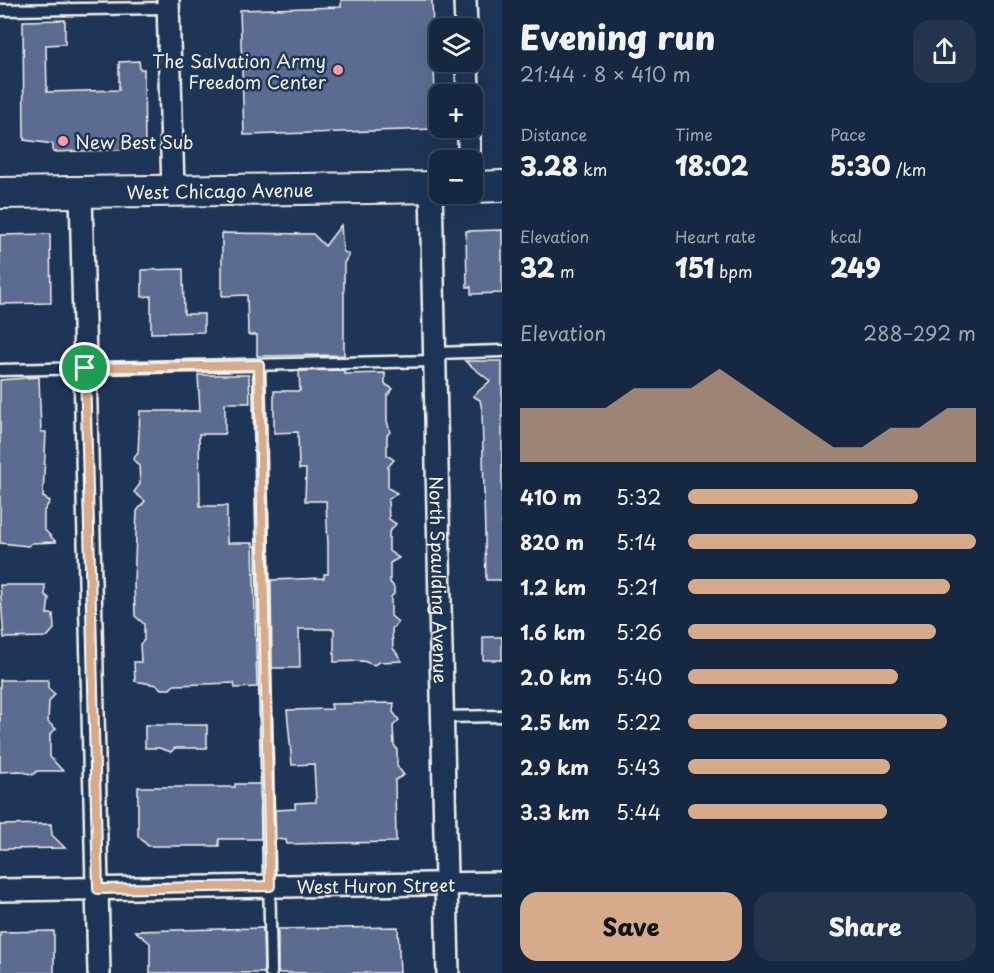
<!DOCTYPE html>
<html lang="en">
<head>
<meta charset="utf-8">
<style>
  body { margin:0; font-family:"Playpen Sans",sans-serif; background:#23344c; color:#f1f3f6; height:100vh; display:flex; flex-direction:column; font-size:22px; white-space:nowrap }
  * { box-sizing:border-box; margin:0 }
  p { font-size:20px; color:#9ea6b1 }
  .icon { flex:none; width:33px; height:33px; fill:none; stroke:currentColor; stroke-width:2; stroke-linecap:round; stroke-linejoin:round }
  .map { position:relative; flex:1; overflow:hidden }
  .details { display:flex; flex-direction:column; background:#162841; width:492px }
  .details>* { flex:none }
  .fabs { position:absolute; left:429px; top:18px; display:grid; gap:12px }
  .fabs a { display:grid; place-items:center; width:54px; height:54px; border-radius:12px; background:#162841; box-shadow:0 6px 24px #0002,0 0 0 2px #35445a; font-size:30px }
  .pin { position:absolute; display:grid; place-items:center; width:51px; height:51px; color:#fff; margin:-26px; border:3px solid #fff; border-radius:50%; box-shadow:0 2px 6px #0007 }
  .round { display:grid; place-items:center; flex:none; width:63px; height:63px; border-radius:18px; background:#23344c }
  .head { display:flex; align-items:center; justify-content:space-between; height:102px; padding:0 18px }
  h1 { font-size:33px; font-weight:800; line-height:45px }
  .figures { display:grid; grid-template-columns:repeat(3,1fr); gap:9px; height:102px; padding:6px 18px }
  .figures div { display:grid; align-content:center }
  .figures b { font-size:26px; font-weight:800 }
  .figures small { font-size:16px; font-weight:400 }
  .figures p { font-size:16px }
  .chart { height:168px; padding:12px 18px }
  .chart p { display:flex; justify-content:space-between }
  .chart svg { width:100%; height:108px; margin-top:6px; fill:#d6ab8b; opacity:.7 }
  .primary-button { display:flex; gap:12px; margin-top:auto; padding:12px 18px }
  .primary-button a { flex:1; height:69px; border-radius:18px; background:#d6ab8b; color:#111; font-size:24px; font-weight:800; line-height:69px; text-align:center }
  .primary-button a+a { background:#23344c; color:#f1f3f6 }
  ul { padding:0 18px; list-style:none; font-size:20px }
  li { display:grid; grid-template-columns:96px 72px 1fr; align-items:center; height:45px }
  li i { height:15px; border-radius:8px; background:#d6ab8b }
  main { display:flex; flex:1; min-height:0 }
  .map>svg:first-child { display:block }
  .building { fill:#5c6c90; stroke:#f4f1e8; stroke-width:1.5 }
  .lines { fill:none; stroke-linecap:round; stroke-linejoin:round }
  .service-casing { stroke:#f4f1e8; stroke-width:15 }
  .minor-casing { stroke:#f4f1e8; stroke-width:26 }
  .secondary-casing { stroke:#f4f1e8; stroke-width:34 }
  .service { stroke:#1d3557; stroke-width:10 }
  .minor { stroke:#1d3557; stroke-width:21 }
  .secondary { stroke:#1d3557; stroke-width:30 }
  .route-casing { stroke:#fff; stroke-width:12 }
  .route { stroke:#d6ab8b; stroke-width:8 }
  .poi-dot { fill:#ff9aa2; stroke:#1d3557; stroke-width:2 }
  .labels { text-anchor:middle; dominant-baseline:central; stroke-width:5; stroke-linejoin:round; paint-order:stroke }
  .poi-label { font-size:18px; fill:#f4f1e8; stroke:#1d3557; text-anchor:end }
  .street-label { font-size:18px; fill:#f4f1e8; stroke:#1d3557 }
</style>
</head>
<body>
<main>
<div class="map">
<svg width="502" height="973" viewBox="0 0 502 973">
  <rect width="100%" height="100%" fill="#1d3557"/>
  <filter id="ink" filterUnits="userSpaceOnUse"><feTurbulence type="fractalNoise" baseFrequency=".0167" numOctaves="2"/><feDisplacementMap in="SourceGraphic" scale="12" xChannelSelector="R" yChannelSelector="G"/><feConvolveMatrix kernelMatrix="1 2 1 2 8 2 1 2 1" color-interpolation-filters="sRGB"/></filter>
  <g filter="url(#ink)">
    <!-- building -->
    <g class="building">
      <path d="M341,0H432L436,129L244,135L240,10L341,7Z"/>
      <path d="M65,20V44L46,45L47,92L119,90V62L139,61L140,69H144L145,149L53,152V144L24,140L23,21Z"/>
      <path d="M341,225L343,251L349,255L344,263V355L257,356V335H248L247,295L222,296V233L313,234L325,246Z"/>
      <path d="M502,230V293L471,294V287H467L466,231Z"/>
      <path d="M50,234L51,303L0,304V235Z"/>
      <path d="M183,269L184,314H204V332L151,333V296L142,297V270Z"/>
      <path d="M465,361H502V580H486L482,410L480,400L473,396L490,381Z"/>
      <path d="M344,370V374L385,373V384L393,389L387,396V421L390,432L387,435V455L394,460L388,467V488L397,493L388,500L389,519L396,524L389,532V551L399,558L390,563V582L394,587V594L391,597V616L398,622L392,629L393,648L402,661L379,662L374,665L363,661L334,662V629H299L300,668H272L271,580L324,578V574H328V546L326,501H305L306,469H299L298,432L274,433V391H300L299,371Z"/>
      <path d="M198,375H249L250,403H225V434H199L200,506H227V543H253L257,687L235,688L234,683L174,685L170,689H161L157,685L135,681L134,662H141L140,644L144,640V624L135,616L134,582L137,511L145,501L134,492L140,484L139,466L133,459L138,453L140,411H200Z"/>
      <path d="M39,377L41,432H46L43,497L50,501L44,511V529L56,542L32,543L28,546L0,543V380Z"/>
      <path d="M0,585H45V595L49,598L47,614H53L54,629L47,637L4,638Z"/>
      <rect x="483" y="637" width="19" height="23"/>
      <path d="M0,680H48V688L55,694L49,702L48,722L56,729L50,734V757L63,771H37L33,775L20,771L0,772Z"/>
      <path d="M394,703L393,712L399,720L393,726L394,745L397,749V766L404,775L395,780L396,842L287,844L286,840L276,839L275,810L295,809V803L316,802L314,764L292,765L287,710L332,709L331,704Z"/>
      <path d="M145,725H207V748H175L171,752L159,748H145Z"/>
      <path d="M235,784H260L261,839H219V846H148L138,836V787H235Z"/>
      <path d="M51,824L52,835L65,848L0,849V825Z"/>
      <path d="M398,927L400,973H278V929Z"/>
      <path d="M263,928L264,973H150V943L135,931Z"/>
      <path d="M54,931V973H0V932Z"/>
    </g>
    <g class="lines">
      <defs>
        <g id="service">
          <path d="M0,10L168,8"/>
          <path d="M435,353L502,351"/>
          <path d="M259,365L271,973"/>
          <path d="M0,370L435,361"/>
          <path d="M443,717L502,716"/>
        </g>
        <g id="minor">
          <path d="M168,0L173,191"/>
          <path d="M465,0L466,28"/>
          <path d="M467,62L468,94"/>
          <path d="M469,128V160"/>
          <path id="s1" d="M431,187L448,973"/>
          <path d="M81,192L99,973"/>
          <path id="s2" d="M0,890L502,883"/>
        </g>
        <g id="secondary">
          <path d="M472,187L502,186"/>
          <path id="s3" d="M0,193L440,187"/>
        </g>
      </defs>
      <!-- service casing -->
      <use href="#service" class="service-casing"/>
      <!-- minor casing -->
      <use href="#minor" class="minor-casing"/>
      <!-- secondary casing -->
      <use href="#secondary" class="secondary-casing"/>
      <!-- service -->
      <use href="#service" class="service"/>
      <!-- minor -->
      <use href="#minor" class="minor"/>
      <!-- secondary -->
      <use href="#secondary" class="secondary"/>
    </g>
  </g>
  <g class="lines" filter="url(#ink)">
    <defs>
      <path id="route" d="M259,365L270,886L98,889L85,368Z"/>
    </defs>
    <!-- route casing -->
    <use href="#route" class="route-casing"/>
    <!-- route -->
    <use href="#route" class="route"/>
  </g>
  <!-- markers -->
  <g class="poi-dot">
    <circle cx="338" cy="70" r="6"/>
    <circle cx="63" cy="141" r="6"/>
  </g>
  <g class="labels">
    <!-- poi labels -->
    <g class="poi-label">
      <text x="326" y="60">The Salvation Army<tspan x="326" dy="21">Freedom Center</tspan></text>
      <text x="75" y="141" text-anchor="start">New Best Sub</text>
    </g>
    <!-- street labels -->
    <g class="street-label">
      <text stroke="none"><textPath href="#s3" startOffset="220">West Chicago Avenue</textPath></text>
      <text stroke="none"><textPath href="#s1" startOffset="393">North Spaulding Avenue</textPath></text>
      <text stroke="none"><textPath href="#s2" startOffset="376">West Huron Street</textPath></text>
    </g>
  </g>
</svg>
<div class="fabs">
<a><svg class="icon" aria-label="layers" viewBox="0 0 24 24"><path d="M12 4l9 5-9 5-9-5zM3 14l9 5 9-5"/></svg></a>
<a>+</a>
<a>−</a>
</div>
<div class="pin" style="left:85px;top:368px;background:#1e9e55"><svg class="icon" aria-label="arrive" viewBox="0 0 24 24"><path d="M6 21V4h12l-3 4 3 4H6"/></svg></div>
</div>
<section class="details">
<div class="head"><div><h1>Evening run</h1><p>21:44 · 8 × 410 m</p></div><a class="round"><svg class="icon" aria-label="share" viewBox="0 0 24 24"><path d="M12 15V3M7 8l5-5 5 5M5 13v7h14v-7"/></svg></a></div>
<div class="figures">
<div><p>Distance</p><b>3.28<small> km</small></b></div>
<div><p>Time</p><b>18:02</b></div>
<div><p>Pace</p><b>5:30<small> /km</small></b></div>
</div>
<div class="figures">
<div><p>Elevation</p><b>32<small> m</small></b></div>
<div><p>Heart rate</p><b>151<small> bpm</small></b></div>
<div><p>kcal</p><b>249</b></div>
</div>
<div class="chart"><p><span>Elevation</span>288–292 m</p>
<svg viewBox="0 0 160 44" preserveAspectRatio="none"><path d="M0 44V22L10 22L20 22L30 22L40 14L50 14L60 14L70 6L80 14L90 22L100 30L110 38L120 38L130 30L140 30L150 22L160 22V44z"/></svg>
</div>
<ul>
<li><b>410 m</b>5:32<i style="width:80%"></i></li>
<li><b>820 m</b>5:14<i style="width:100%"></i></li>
<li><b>1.2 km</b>5:21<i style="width:91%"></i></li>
<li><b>1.6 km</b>5:26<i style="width:86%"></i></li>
<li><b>2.0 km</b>5:40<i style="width:73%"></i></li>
<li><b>2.5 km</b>5:22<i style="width:90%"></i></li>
<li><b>2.9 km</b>5:43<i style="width:70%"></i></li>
<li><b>3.3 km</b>5:44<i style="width:69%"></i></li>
</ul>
<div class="primary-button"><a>Save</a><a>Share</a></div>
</section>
</main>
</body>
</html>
